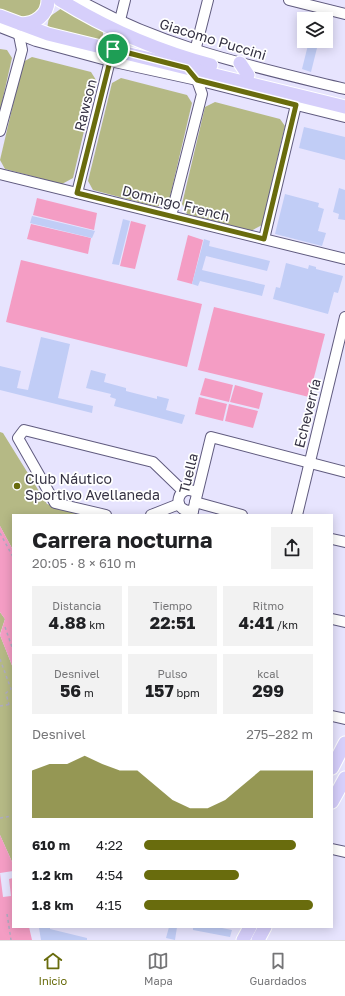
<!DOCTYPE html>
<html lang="es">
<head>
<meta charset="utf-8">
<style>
  body { margin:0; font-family:"Golos Text",sans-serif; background:#f2f2f2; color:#202124; height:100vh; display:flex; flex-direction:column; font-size:15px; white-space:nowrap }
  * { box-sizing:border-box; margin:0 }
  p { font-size:13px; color:#757577 }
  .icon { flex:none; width:22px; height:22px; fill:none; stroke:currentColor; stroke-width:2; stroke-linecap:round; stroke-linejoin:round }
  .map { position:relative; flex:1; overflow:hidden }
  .sheet { position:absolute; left:12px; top:514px; width:321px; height:414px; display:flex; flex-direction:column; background:#fff; border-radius:0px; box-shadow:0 2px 10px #0003 }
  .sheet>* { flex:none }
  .controls { position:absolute; left:297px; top:12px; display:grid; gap:8px }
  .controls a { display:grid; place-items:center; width:36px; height:36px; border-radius:0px; background:#fff; box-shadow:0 2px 10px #0003; font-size:20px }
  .pin { position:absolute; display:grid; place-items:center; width:34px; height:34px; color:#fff; margin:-17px; border:2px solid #fff; border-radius:50%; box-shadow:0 1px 4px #0007 }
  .round { display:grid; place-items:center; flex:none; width:42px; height:42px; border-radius:0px; background:#f2f2f2 }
  .overview { display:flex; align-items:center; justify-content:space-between; height:68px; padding:0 20px }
  h1 { font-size:22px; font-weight:700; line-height:30px }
  .figures { display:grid; grid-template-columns:repeat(3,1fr); gap:6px; height:68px; padding:4px 20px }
  .figures div { display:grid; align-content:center; border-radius:0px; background:#f2f2f2; text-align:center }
  .figures b { font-size:17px; font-weight:700 }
  .figures small { font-size:11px; font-weight:400 }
  .figures p { font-size:11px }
  .chart { height:112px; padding:8px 20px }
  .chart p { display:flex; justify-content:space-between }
  .chart svg { width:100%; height:72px; margin-top:4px; fill:#696c0d; opacity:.7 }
  ul { padding:0 20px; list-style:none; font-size:13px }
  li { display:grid; grid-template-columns:64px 48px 1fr; align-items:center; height:30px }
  li i { height:10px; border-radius:5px; background:#696c0d }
  .dock { display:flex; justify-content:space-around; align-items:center; height:56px; border-top:1px solid #e0e0e0; background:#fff; font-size:11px; color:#757577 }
  .dock a { display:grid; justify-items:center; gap:2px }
  .dock .on { color:#696c0d }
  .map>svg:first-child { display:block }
  .green { fill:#b5b985 }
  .water { fill:#f49dc4 }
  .pier { fill:#e7e4fe }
  .building { fill:#c1cdf6 }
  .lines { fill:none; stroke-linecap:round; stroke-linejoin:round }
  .minor-casing { stroke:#605b7f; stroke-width:12 }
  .major-casing { stroke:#fff; stroke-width:15 }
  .path { stroke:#aeabc2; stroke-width:1.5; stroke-dasharray:3 3; stroke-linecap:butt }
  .minor { stroke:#fff; stroke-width:10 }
  .major { stroke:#d6cffb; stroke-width:13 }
  .route-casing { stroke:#fff; stroke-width:8 }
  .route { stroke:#696c0d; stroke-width:5 }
  .poi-dot { fill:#696c0d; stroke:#fff; stroke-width:1.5 }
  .labels { text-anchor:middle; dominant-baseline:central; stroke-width:3.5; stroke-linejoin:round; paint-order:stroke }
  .street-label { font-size:14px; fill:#353243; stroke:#fff }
  .poi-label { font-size:14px; fill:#353243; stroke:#fff; text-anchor:start }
</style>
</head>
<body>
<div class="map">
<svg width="345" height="940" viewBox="0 0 345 940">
  <rect width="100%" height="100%" fill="#e7e4fe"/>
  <!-- green -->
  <g class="green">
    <path d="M0,0H45L42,10L27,19L0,11Z"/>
    <path d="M62,8L101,27C104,33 104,36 99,41L47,29L49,17Z"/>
    <path d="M0,49L7,50L12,58L0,111Z"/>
    <path d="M32,57L91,72L96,80L73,178L62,184L5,169L0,160L23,62Z"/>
    <path d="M121,78L187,95L192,103L169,201L157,207L93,190L88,181L112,83Z"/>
    <path d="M215,102L280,119L285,126L262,225L251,231L187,214L182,204L205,107Z"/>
    <path d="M0,432L3,433L47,504L90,515H13V550L0,526Z"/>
    <path d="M0,612L5,619L0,634Z"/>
    <path d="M0,635L13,668V864L0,835Z"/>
  </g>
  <!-- water -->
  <g class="water">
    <path d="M37,198L97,213L94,230L33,215Z"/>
    <path d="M131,221L146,225L135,269L120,266Z"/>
    <path d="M31,224L91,238L88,254L27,239Z"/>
    <path d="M188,235L203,240L192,284L177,280Z"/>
    <path d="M21,260L202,304L187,367L6,322Z"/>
    <path d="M214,307L325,334L309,397L198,370Z"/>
    <path d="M205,378L233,385L229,402L200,395Z"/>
    <path d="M235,385L263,393L259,409L230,402Z"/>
    <path d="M199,397L227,404L223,421L195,414Z"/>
    <path d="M229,404L258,411L253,428L225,421Z"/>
    <path d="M0,526L13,550V668L0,635L5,619L0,612Z"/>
    <path d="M0,835L13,864V927H29L32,940H0Z"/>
  </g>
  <!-- pier -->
  <path class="pier" d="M13,871V878L9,879L11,896L3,897L0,873Z"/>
  <!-- building -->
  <g class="building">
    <path d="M308,45L317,48L311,72L302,69Z"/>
    <path d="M304,127L345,137V160L299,148Z"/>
    <path d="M339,188L345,190V220L338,219L339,214L333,212Z"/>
    <path d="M285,194L319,203L318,207L324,209L318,231L326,233L322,246L275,234Z"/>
    <path d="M32,216L95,231L92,238L30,223Z"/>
    <path d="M123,219L130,221L119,265L112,264Z"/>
    <path d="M204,239L210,241L209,246L270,261L267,271L206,256L202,270L265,285L262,296L200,281L198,286L192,284Z"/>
    <path d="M286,263L308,269L309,265L316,267V269L343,276L338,293L334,292L328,314L273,299L276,287L280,288Z"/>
    <path d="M41,337L70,344L58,398L93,406L92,413L0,390V366L21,371L17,388L28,390Z"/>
    <path d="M91,370L106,374L104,382L126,388V391L157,399V396L169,399L166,410L185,415L182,424L114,406L116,399L110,397L111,394L86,388Z"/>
    <path d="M50,927V929L87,938V940H41L39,928Z"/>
    <path d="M169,927H177L175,940L166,938Z"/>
    <path d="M193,927H217L232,930L230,937L193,930Z"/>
  </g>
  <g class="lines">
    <defs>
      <g id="minor">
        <path d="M79,0C164,48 251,66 345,89"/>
        <path d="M289,0L345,14"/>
        <path d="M0,27L36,41L110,61L197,80L345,117"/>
        <path d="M195,51L208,0"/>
        <path d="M0,131L22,50L19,35"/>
        <path d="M0,174L345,259"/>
        <path d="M77,193L125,0"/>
        <path d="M171,216L202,94L197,80"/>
        <path d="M264,239L296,105"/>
        <path d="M195,502L242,515"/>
        <path d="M193,511C169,513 178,480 197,493"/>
        <path d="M106,515L55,503L18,438L24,430L153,462L183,491"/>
        <path d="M151,515L179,504"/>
        <path d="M192,515L211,437L345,472"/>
        <path d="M297,515L345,317"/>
        <path d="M332,539L345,542"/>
        <path d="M332,619L345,622"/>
        <path d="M332,716L345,719"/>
        <path d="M332,849L345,852"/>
      </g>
      <g id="major">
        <path d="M60,0C107,29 158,51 211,65"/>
        <path d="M0,16L48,34L345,107"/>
        <path d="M21,24C35,24 48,15 48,0"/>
        <path d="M240,63L248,75"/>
        <path d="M332,768L345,743"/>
        <path d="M332,802L345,778"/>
        <path d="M243,940L250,927"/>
        <path d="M258,940L265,927"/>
      </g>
    </defs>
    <!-- minor casing -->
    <use href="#minor" class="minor-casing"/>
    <!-- major casing -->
    <use href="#major" class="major-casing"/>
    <!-- path -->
    <g class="path">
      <path d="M0,533L13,557"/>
      <path d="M5,627L13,650"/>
      <path d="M0,659L11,689L6,693L9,705"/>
      <path d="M0,706L13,704"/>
      <path d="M0,818L12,816"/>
      <path d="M7,914L11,940"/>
    </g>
    <!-- minor -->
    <use href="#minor" class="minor"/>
    <!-- major -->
    <use href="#major" class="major"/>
  </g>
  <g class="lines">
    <defs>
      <path id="route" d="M113,49L187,68L197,80L296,105L264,239L77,193Z"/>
    </defs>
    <!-- route casing -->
    <use href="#route" class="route-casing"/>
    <!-- route -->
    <use href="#route" class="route"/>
  </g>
  <!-- markers -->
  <circle class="poi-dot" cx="17" cy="486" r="4"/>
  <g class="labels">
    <!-- street labels -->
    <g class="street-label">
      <text transform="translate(213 39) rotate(17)">Giacomo Puccini</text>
      <text transform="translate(85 105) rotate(-76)">Rawson</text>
      <text transform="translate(176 203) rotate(14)">Domingo French</text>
      <text transform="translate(307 413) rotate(-76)">Echeverría</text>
      <text transform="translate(188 473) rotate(-76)">Tuella</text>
    </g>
    <!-- poi labels -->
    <g class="poi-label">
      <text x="25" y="478">Club Náutico<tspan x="25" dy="16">Sportivo Avellaneda</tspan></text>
    </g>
  </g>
</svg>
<div class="controls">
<a><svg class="icon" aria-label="layers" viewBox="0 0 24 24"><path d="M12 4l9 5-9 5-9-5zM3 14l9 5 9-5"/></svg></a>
</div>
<div class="pin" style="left:113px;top:49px;background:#1e9e55"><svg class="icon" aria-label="arrive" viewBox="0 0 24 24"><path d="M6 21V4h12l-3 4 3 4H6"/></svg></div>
<section class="sheet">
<div class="overview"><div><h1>Carrera nocturna</h1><p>20:05 · 8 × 610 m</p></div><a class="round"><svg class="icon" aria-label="share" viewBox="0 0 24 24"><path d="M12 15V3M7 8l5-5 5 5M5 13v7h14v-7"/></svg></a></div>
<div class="figures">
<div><p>Distancia</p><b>4.88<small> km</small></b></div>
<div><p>Tiempo</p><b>22:51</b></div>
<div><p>Ritmo</p><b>4:41<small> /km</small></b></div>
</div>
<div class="figures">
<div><p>Desnivel</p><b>56<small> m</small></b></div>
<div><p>Pulso</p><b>157<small> bpm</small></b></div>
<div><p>kcal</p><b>299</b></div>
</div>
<div class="chart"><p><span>Desnivel</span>275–282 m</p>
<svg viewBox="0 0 160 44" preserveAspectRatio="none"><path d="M0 44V15L10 11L20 11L30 6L40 11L50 15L60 15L70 24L80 33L90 38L100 38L110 33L120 24L130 15L140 15L150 15L160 15V44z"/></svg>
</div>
<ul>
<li><b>610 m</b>4:22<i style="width:90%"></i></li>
<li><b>1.2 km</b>4:54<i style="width:56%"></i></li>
<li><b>1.8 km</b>4:15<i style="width:100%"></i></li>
</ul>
</section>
</div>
<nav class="dock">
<a class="on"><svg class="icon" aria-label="home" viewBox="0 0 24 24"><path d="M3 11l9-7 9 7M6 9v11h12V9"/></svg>Inicio</a>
<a><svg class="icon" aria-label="map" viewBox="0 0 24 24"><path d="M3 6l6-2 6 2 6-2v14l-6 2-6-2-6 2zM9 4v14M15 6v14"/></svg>Mapa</a>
<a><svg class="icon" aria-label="saved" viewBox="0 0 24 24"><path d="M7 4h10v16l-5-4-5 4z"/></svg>Guardados</a>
</nav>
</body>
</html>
